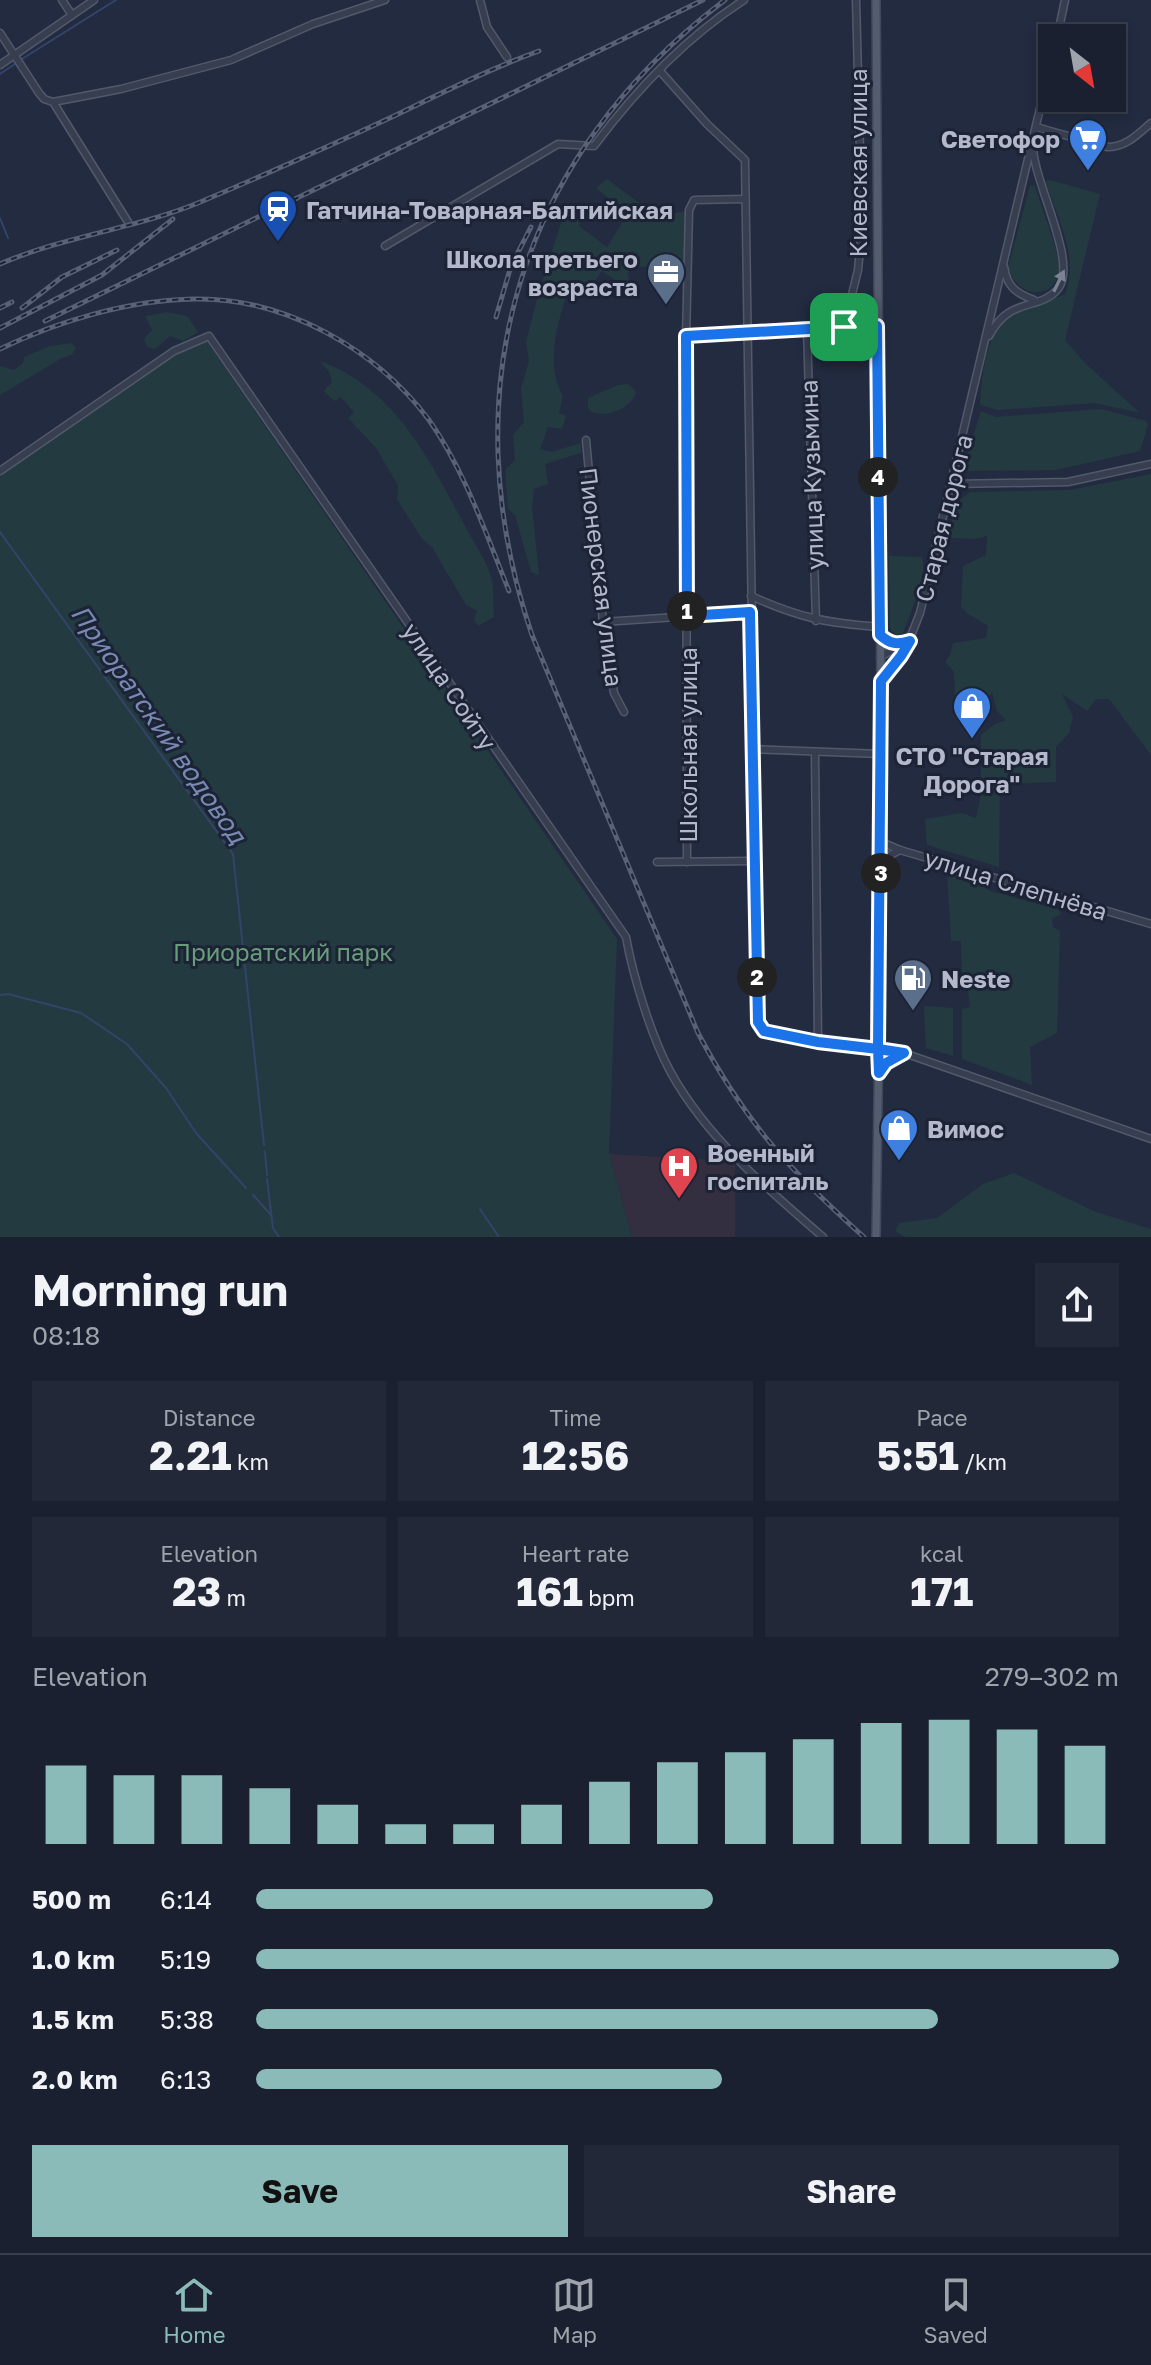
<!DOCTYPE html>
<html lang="en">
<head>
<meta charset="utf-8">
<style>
  body { margin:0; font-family:"Golos Text",sans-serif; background:#232838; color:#f1f3f6; height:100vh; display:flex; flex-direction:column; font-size:30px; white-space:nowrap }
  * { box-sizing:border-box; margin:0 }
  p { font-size:26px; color:#9fa3ab }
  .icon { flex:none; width:44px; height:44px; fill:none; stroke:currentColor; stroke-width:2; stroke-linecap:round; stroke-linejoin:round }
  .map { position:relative; height:1237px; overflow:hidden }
  .sheet { display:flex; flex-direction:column; background:#1a2030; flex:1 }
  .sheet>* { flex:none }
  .needle { width:52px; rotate:149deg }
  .fabs { position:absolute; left:1038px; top:24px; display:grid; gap:16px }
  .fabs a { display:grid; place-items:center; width:88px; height:88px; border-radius:0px; background:#1a2030; box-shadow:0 4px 12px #0003,0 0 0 2px #383e4c; font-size:40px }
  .pin { position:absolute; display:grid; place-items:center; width:68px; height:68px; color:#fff; margin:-34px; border-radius:16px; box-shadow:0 4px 12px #0006 }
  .km { position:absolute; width:40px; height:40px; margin:-20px; border-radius:50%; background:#222; color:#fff; font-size:22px; line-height:40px; text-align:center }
  .round { display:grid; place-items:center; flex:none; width:84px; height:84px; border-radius:0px; background:#232838 }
  .headline { display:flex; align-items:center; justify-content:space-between; height:136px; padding:0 32px }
  h1 { font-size:44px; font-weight:700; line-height:60px }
  .metrics { display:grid; grid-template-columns:repeat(3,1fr); gap:12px; height:136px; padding:8px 32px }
  .metrics div { display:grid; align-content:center; border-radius:0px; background:#232838; text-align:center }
  .metrics b { font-size:40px; font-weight:700 }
  .metrics small { font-size:22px; font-weight:400 }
  .metrics p { font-size:22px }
  .chart { height:224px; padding:16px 32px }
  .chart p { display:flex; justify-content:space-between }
  .chart svg { width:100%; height:144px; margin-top:8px; stroke:#8bbbb9; stroke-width:6 }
  .button { display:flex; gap:16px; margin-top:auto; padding:16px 32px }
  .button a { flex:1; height:92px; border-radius:0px; background:#8bbbb9; color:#111; font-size:32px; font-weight:700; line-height:92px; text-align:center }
  .button a+a { background:#232838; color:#f1f3f6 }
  ul { padding:0 32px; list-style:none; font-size:26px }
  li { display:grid; grid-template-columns:128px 96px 1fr; align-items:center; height:60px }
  li i { height:20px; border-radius:10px; background:#8bbbb9 }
  .dock { display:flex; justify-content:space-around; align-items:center; height:112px; border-top:2px solid #383e4c; background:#1a2030; font-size:22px; color:#9fa3ab }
  .dock a { display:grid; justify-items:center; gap:4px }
  .dock .on { color:#8bbbb9 }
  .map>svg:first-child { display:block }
  .medical { fill:#342f40 }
  .green { fill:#243a41 }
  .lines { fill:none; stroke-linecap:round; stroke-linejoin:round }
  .stream { stroke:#344368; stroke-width:2 }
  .minor-casing { stroke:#52596b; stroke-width:9 }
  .major-casing { stroke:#404759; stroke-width:10 }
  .minor { stroke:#373e50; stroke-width:6 }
  .major { stroke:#545c70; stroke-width:7 }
  .rail-casing { stroke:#586177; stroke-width:5 }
  .rail { stroke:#1c2335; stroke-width:2; stroke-dasharray:6; stroke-linecap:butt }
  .oneway { fill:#7b8294 }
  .route-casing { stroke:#fff; stroke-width:16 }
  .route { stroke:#1a73e8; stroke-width:10 }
  .labels { text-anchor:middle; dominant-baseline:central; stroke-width:6; stroke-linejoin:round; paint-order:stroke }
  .poi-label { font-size:24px; font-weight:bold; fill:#b3b9cb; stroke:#1c2335; text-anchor:start }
  .street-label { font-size:24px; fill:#b3b9cb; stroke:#1c2335 }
  .park-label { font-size:24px; fill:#689d7b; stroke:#1c2335 }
  .water-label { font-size:26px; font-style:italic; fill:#788ab4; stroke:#1c2335 }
</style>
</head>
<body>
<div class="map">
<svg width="1151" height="1237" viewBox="0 0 1151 1237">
  <rect width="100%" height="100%" fill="#222b40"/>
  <!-- medical -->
  <path class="medical" d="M609,1154L732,1161L735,1164V1237H632Z"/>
  <!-- green -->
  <g class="green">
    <path d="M607,179L658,217L686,211L685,265L635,267L628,272L630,290L602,271L592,285L570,282C560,320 543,359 563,396L559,413L566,416L562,429L548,427L540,449L551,452L581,443V453L545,464L548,484L534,489L532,506L539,575L531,572L515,515L508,509L505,470L515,460L513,435L524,422L521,388L529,361L526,342L539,291L566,208L578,212L581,220L579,226L607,247L625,218L614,203L596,188Z"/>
    <path d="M1050,180L1100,194L1065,340L1085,363L1140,413L1095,403L998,410L980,405C982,376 985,332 1012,314C1027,304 1048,303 1065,294C1080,257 1057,217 1045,181Z"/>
    <path d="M1030,186H1035C1040,204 1061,255 1059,271C1054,303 1015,296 1008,267Z"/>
    <path d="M167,312L187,316L198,332L183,341L170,336L155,349L147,347L144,339L152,330L145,316Z"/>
    <path d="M206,340L617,939L609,1154L632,1237H0V474L168,359Z"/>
    <path d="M71,343L76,348L72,355L62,358L0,395V366L14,370L23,363L24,357L50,346Z"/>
    <path d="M320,361C394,388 429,458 464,524C472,541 488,562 492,580C494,592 493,605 494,617L478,626L474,619L477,611L466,605L432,547L422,539L397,499L398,486L377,449L348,418L354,412L341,397L334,401L324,391L332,382L329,372Z"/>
    <path d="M629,384L636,392C632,409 601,421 588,409V398L618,385Z"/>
    <path d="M1102,409L1146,421L1148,425L1140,451L1056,470L968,471L964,465L981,411L996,417Z"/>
    <path d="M1151,474V755L1109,699H1096L1087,711L1062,694L1073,717L1069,733L1056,747V782L1000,784L999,867L927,845L925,819L962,813L976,818L981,795V735L995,724L1006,720L997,711L992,692L990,696L955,698L954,672L945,662L950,655L953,643L986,638L988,626L968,614L961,607L963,566L986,555L987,536L975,539L952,538L949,532L956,503L970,492L1069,490Z"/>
    <path d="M889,556L922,557C928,574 910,615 903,633L897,635L891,631L890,625Z"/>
    <path d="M947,873L980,884L990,891L1060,910L1061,914L1052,919L1053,927L1060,931L1057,1033L1030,1047L1032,1085L962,1059V1009L970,1007L967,985L962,980L961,941H951Z"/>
    <path d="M924,1006L953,1008V1056L926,1048Z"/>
    <path d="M1014,1173L1096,1212L1151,1229V1237H905L895,1231L899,1223L937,1218L983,1184Z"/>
  </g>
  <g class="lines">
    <!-- stream -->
    <g class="stream">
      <path d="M22,59L116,0"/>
      <path d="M0,74L15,64"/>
      <path d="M0,218L8,238"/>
      <path d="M0,532L233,854L264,1145"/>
      <path d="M0,995L8,994L81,1013L127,1044L166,1088L196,1133L246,1188"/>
      <path d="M265,1152L267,1175"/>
      <path d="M267,1179L273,1228L279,1237"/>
      <path d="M253,1195L271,1215"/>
      <path d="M480,1209L499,1237"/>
    </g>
    <defs>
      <g id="minor">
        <path d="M62,0L72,15"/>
        <path d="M480,0L487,27L507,57"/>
        <path d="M0,33L39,93L44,99L53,102L128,222"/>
        <path d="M1057,38L1065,0"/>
        <path d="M0,65L94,0"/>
        <path d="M660,71L707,124L745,160L758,1022L764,1031L818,1042L904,1053L1151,1139"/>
        <path d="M53,102L121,89L231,60L313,24L385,0"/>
        <path d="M1036,127L1107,147C1126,147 1137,135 1151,123"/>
        <path d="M385,246L558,144L594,146C636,90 685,38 744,0"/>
        <path d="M1004,267C1007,287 1016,293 1034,300"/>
        <path d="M844,327L858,270L862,228L856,0"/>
        <path d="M807,330L816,621"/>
        <path d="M686,336L877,326"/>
        <path d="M989,336C1009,296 1040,311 1058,289C1079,262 1032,180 1033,145"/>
        <path d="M586,440L603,622L614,693L624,712"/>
        <path d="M0,471L174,351L209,336L626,937C633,976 651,1036 670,1071C706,1137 767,1189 823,1237"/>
        <path d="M952,484L1068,482L1151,464"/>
        <path d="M751,596C800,618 826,623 880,627"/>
        <path d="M603,622L750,612"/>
        <path d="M881,636L890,643H903"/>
        <path d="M880,657L907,642"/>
        <path d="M881,681L905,651L920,613L1052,58"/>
        <path d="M752,749L881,754"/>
        <path d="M815,752L818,1042"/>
        <path d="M881,842L900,850L1151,924"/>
        <path d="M881,860L900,850"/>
        <path d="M657,862L754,861"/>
        <path d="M687,862L686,339L689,210L694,200L745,199"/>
        <path d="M879,1073L886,1063L903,1054"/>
      </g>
      <path id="major" d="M876,1237L882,829L876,0"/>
    </defs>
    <!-- minor casing -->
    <use href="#minor" class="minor-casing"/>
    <!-- major casing -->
    <use href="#major" class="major-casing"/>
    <!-- minor -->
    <use href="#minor" class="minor"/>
    <!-- major -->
    <use href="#major" class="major"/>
    <defs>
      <g id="rail">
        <path d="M725,0C518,156 449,390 532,635L698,1033C745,1122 790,1171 864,1237"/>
        <path d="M0,264C64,236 134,229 198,203C264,175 330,146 394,116C442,93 489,69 539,51"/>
        <path d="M0,308L12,302"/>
        <path d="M22,308L62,277L117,250"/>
        <path d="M496,317L511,266L531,227"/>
        <path d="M45,321L703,0"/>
        <path d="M0,328L102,275L173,219"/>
        <path d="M0,349C58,321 129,300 194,299C284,297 376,349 429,420C465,471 486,534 509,591"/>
      </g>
    </defs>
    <!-- rail casing -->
    <use href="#rail" class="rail-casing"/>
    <!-- rail -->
    <use href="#rail" class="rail"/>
  </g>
  <!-- one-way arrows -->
  <defs><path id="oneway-solid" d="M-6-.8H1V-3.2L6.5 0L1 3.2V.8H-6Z" transform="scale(2)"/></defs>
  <use class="oneway" href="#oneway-solid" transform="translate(1059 281) rotate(-64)"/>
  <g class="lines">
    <defs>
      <path id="route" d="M844,327L686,336L687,616L750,612L758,1022L764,1031L818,1042L878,1049L879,1073L886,1063L904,1053L878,1049L881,681L901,656L910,641C897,645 890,644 880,635L877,326L844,327"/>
    </defs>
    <!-- route casing -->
    <use href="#route" class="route-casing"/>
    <!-- route -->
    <use href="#route" class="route"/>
  </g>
  <!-- icons -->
  <defs>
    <symbol id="supermarket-pin" viewBox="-11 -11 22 30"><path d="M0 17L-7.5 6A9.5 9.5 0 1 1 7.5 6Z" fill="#3f7fe0" stroke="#1c2335"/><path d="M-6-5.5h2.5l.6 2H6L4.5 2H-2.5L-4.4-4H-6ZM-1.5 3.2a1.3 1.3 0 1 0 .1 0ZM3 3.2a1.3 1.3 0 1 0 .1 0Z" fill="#fff"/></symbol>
    <symbol id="station-pin" viewBox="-11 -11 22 30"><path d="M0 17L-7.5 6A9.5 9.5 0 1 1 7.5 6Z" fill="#1a4fb4" stroke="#1c2335"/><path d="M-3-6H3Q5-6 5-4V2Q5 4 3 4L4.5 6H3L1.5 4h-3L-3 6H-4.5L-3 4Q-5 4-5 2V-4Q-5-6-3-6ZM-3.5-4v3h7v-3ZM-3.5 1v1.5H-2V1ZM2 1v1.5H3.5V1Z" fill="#fff"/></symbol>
    <symbol id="office-pin" viewBox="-11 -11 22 30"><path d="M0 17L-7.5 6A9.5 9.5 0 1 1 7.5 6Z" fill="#5c6f8a" stroke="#1c2335"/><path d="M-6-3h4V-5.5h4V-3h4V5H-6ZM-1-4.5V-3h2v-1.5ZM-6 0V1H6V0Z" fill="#fff"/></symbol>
    <symbol id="shop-pin" viewBox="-11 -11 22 30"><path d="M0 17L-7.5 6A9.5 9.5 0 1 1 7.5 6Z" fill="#3f7fe0" stroke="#1c2335"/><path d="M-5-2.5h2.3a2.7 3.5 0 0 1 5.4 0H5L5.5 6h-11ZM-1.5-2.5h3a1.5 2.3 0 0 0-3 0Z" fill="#fff"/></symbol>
    <symbol id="fuel-pin" viewBox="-11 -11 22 30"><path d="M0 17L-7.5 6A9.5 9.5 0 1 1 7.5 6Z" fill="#5c6f8a" stroke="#1c2335"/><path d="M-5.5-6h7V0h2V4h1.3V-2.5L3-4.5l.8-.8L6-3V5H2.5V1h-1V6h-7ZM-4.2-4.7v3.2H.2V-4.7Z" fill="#fff"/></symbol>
    <symbol id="hospital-pin" viewBox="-11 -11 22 30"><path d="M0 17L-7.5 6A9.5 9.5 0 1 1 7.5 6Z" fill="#e0444e" stroke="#1c2335"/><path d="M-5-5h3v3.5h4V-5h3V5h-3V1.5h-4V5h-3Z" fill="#fff"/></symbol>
  </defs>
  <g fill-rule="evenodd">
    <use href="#supermarket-pin" x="1066" y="116" width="44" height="60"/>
    <use href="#station-pin" x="256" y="187" width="44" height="60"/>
    <use href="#office-pin" x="644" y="250" width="44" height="60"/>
    <use href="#shop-pin" x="950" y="684" width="44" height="60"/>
    <use href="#fuel-pin" x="891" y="956" width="44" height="60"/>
    <use href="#shop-pin" x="877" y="1106" width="44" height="60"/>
    <use href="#hospital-pin" x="657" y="1144" width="44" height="60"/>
  </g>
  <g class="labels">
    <!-- poi labels -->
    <g class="poi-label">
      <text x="1060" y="138" text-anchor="end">Светофор</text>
      <text x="306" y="209">Гатчина-Товарная-Балтийская</text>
      <text x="638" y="258" text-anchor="end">Школа третьего<tspan x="638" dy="28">возраста</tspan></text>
      <text x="972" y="755" text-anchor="middle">СТО "Старая<tspan x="972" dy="28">Дорога"</tspan></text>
      <text x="941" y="978">Neste</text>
      <text x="927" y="1128">Вимос</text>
      <text x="707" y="1152">Военный<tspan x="707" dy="28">госпиталь</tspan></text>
    </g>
    <!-- street labels -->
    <g class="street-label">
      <text transform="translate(857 163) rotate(-90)">Киевская улица</text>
      <text transform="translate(811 475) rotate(-92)">улица Кузьмина</text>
      <text transform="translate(943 518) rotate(-76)">Старая дорога</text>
      <text transform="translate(602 577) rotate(83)">Пионерская улица</text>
      <text transform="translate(450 686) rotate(56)">улица Сойту</text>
      <text transform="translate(687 745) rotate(-90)">Школьная улица</text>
      <text transform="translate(1016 884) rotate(17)">улица Слепнёва</text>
    </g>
    <!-- park labels -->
    <g class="park-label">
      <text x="283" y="951">Приоратский парк</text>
    </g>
    <!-- water labels -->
    <g class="water-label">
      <text transform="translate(159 724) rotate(55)">Приоратский водовод</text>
    </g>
  </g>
</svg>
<div class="fabs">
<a><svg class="needle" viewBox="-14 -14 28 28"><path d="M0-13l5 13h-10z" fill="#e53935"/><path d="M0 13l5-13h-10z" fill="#9fa3ab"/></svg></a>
</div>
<div class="pin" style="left:844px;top:327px;background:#1e9e55"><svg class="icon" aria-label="arrive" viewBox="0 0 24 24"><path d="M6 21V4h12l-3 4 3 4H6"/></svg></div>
<b class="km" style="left:687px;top:611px">1</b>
<b class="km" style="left:757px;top:977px">2</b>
<b class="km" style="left:881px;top:873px">3</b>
<b class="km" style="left:878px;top:477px">4</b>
</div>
<section class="sheet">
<div class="headline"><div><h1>Morning run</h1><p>08:18</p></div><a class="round"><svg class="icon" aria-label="share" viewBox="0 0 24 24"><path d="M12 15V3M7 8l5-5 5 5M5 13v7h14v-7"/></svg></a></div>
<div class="metrics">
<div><p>Distance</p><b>2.21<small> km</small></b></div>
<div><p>Time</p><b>12:56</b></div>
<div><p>Pace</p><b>5:51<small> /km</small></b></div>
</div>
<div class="metrics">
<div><p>Elevation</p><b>23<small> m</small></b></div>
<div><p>Heart rate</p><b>161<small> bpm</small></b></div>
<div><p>kcal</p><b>171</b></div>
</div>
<div class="chart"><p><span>Elevation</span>279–302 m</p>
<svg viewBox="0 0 160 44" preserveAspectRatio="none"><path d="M5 44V20M15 44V23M25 44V23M35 44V27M45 44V32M55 44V38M65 44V38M75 44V32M85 44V25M95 44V19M105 44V16M115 44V12M125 44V7M135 44V6M145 44V9M155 44V14"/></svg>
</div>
<ul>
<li><b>500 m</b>6:14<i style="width:53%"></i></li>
<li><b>1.0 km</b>5:19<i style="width:100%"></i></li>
<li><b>1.5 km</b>5:38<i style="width:79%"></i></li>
<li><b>2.0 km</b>6:13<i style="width:54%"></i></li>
</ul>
<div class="button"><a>Save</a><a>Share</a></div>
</section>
<nav class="dock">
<a class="on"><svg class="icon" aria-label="home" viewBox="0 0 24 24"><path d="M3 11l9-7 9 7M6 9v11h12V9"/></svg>Home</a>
<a><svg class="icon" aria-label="map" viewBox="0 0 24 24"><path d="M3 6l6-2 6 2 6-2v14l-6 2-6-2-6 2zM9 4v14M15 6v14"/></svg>Map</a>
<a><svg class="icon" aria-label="saved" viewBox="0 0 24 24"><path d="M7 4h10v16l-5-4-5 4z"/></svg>Saved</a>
</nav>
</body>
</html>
